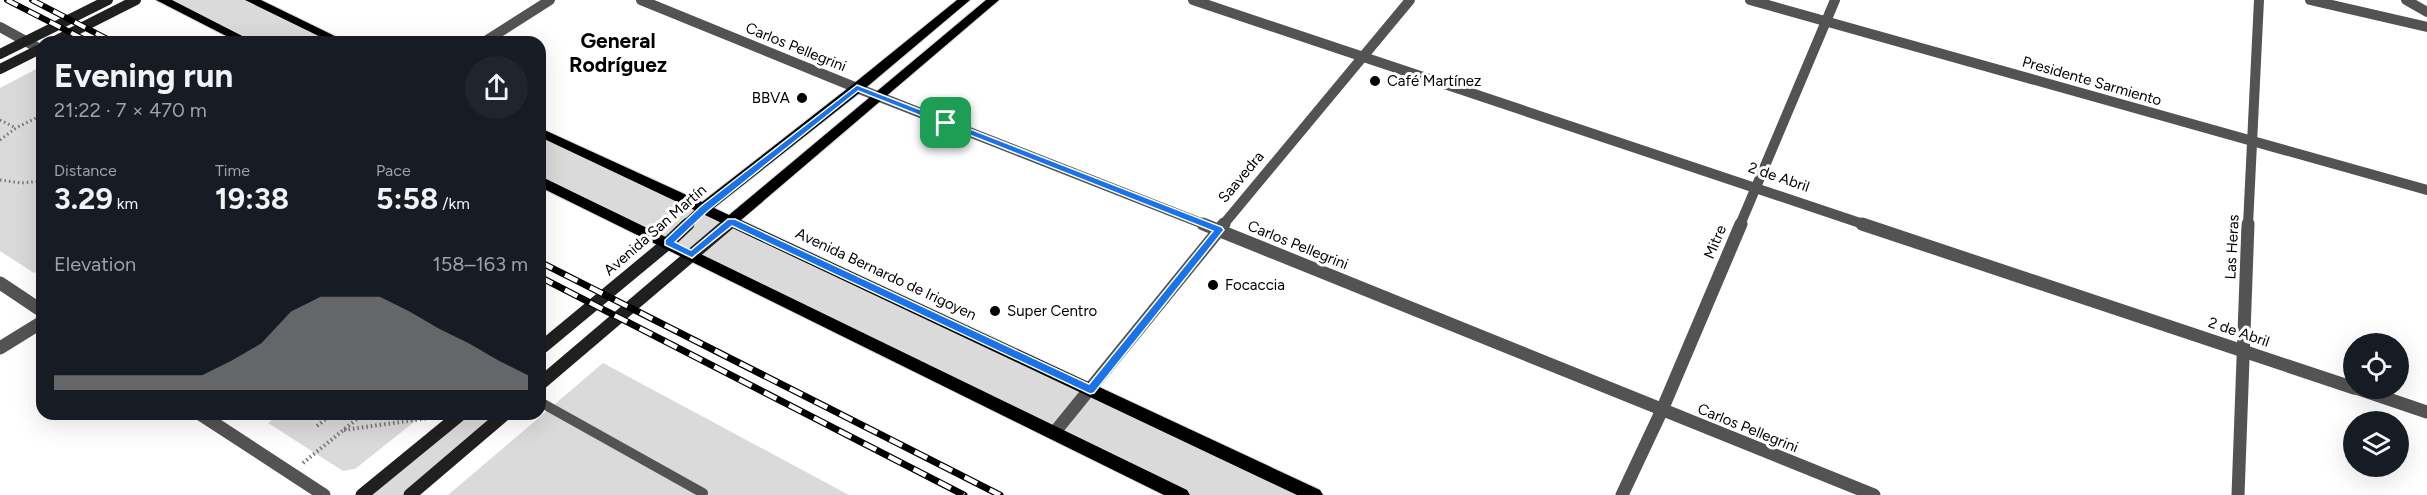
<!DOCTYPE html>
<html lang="en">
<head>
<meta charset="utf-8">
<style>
  body { margin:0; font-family:Figtree,sans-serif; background:#20242c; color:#f1f3f6; height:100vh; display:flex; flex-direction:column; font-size:22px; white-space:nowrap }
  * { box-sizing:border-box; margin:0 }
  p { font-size:20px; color:#9ea1a6 }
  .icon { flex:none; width:33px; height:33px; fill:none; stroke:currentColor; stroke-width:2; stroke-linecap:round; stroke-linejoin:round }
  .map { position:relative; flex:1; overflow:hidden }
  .details { position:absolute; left:36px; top:36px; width:510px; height:384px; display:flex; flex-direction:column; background:#171b24; border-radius:18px; box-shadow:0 6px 24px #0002 }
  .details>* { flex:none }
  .tools { position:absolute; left:2343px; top:333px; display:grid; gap:12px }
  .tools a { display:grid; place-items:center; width:66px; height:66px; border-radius:50%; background:#171b24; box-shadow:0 6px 24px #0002; font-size:30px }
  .pin { position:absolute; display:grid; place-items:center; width:51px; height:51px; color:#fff; margin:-26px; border-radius:12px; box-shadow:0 3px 9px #0006 }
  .round { display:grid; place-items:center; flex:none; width:63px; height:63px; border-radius:32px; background:#20242c }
  .head { display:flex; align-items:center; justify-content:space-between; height:102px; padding:0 18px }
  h1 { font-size:33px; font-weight:700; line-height:45px }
  .figures { display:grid; grid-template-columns:repeat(3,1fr); gap:9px; height:102px; padding:6px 18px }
  .figures div { display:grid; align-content:center }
  .figures b { font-size:30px; font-weight:700 }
  .figures small { font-size:16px; font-weight:400 }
  .figures p { font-size:16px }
  .chart { height:168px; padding:12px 18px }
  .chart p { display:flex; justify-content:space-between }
  .chart svg { width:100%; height:108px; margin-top:6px; fill:#858687; opacity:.7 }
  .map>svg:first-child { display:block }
  .green { fill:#dadada }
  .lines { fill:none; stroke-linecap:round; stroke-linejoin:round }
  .primary-casing { stroke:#dbdbdb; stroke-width:2 }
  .path-far1 { stroke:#757575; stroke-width:3; stroke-dasharray:1.5 3; stroke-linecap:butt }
  .path { stroke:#757575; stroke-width:4; stroke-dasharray:1.5 3; stroke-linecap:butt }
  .lane { stroke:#535353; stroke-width:10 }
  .street-far1 { stroke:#535353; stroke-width:10 }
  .street { stroke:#535353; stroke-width:13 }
  .secondary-far1 { stroke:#202020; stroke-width:10 }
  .secondary { stroke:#202020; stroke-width:13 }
  .primary { fill:#000; fill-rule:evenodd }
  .rail-far1-casing { stroke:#000; stroke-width:6 }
  .rail-casing { stroke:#000; stroke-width:7 }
  .rail-far1 { stroke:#fff; stroke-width:4; stroke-dasharray:12; stroke-linecap:butt }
  .rail { stroke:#fff; stroke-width:4.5; stroke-dasharray:14; stroke-linecap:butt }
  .route { fill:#1a73e8; stroke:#fff; stroke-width:1.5; fill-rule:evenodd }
  .poi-dot { fill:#000; stroke:#fff; stroke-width:2 }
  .labels { text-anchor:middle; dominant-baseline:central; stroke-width:6; stroke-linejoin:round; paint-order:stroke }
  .street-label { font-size:15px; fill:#000; stroke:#fff }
  .poi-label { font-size:15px; fill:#000; stroke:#fff; text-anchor:start }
  .district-label { font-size:21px; font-weight:bold; fill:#000; stroke:#fff }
</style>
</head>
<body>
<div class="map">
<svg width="2427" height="495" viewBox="0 0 2427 495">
  <rect width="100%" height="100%" fill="#fff"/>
  <!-- green -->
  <g class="green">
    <path d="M162,0H251L341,42H248Z"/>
    <path d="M42,66V268L34,273L0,251V88Z"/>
    <path d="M540,133L1314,495H1181L540,181Z"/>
    <path d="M603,363L849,495H448Z"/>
    <path d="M280,414H424L355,469L343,471L268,423Z"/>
    <path d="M461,414H505L410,495H362Z"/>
  </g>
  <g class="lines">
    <defs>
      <g id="primary">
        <path d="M156,0H172L254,42H238Z"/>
        <path d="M245,0H261L347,42H331Z"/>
        <path d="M957,0H970L862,91L714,208L729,215L986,0H999L741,220L1320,490L1323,495H1297L540,137V128L702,202L852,85Z"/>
        <path d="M540,176L1187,490L1190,495H1164L540,187Z"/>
      </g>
    </defs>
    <!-- primary casing -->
    <use href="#primary" class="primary-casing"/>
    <!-- path-far1 -->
    <g class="path-far1">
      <path d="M0,120L16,128"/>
      <path d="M0,140L16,128L42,115"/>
      <path d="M0,180L21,183L42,181"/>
    </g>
    <!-- path -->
    <g class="path">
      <path d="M402,414L412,419"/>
      <path d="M317,426L332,414"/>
      <path d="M344,430L429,418"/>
      <path d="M303,463L363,414"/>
    </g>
    <!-- lane -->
    <path class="lane" d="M540,402L703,493"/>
    <!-- street-far1 -->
    <g class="street-far1">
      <path d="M641,0L857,88L1206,225"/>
      <path d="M1193,0L1866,225"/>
      <path d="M1750,0L2427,190"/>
      <path d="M2310,0L2427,27"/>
      <path d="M2406,0L2427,12"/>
      <path d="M0,27L40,49"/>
      <path d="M484,42L550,0"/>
      <path d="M1223,225L1410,0"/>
      <path d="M1740,225L1835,0"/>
      <path d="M2248,225L2259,0"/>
    </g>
    <!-- street -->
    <g class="street">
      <path d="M1203,224L1874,495"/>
      <path d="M1862,224L2354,388"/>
      <path d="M0,283L42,311"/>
      <path d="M0,348L42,322"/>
      <path d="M2356,388L2427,412"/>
      <path d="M200,414L324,495"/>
      <path d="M1054,433L1224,224"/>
      <path d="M1622,495L1662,410L1741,224"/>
      <path d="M2238,495L2248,224"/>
    </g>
    <!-- secondary-far1 -->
    <g class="secondary-far1">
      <path d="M53,42L136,0"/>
      <path d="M0,54L108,0"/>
      <path d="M0,69L42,48"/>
      <path d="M686,225L704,208"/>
      <path d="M726,225L731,221"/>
    </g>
    <!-- secondary -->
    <g class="secondary">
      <path d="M540,349L668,243L688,224"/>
      <path d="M540,384L728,224"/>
      <path d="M362,495L461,414"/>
      <path d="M410,495L505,414"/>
    </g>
    <!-- primary -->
    <use href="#primary" class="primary"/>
    <defs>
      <g id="rail-far1">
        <path d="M7,0L89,42"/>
        <path d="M32,0L113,42"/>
      </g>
      <g id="rail">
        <path d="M540,262L1000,495"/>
        <path d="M540,277L964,495"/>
      </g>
    </defs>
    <!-- rail-far1 casing -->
    <use href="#rail-far1" class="rail-far1-casing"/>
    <!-- rail casing -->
    <use href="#rail" class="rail-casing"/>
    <!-- rail-far1 -->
    <use href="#rail-far1" class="rail-far1"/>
    <!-- rail -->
    <use href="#rail" class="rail"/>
  </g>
  <!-- route -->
  <path class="route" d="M857,85L1222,227L1224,230L1094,393L1090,394L732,226L692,258L665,245V240L701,206ZM858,91L1213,231L1089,384L735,219H728L691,250L675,242L708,211Z"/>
  <!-- markers -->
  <g class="poi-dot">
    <circle cx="1375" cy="81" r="6"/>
    <circle cx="802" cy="98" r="6"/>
    <circle cx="1213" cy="285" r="6"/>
    <circle cx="995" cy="311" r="6"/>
  </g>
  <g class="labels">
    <!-- street labels -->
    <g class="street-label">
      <text transform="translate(796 47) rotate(22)">Carlos Pellegrini</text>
      <text transform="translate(2092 81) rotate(16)">Presidente Sarmiento</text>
      <text transform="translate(1241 177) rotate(-50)">Saavedra</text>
      <text transform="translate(1779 177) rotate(19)">2 de Abril</text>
      <text transform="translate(655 230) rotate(-41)">Avenida San Martín</text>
      <text transform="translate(1715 242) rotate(-67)">Mitre</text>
      <text transform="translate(1298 245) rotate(22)">Carlos Pellegrini</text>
      <text transform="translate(2232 247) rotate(-87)">Las Heras</text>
      <text transform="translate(886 274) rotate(25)">Avenida Bernardo de Irigoyen</text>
      <text transform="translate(2239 332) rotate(19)">2 de Abril</text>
      <text transform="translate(1748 428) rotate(22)">Carlos Pellegrini</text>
    </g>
    <!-- poi labels -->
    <g class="poi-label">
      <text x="1387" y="81">Café Martínez</text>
      <text x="790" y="98" text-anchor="end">BBVA</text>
      <text x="1225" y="285">Focaccia</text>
      <text x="1007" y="311">Super Centro</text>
    </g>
    <!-- district labels -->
    <g class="district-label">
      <text x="618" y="40">General<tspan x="618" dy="24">Rodríguez</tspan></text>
    </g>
  </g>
</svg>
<div class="tools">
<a><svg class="icon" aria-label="locate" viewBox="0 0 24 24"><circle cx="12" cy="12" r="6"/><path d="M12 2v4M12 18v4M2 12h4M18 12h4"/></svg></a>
<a><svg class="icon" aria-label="layers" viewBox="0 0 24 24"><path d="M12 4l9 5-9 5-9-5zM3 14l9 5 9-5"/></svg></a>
</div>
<div class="pin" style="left:946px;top:123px;background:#1e9e55"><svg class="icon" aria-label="arrive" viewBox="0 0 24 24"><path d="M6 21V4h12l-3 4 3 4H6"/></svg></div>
<section class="details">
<div class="head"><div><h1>Evening run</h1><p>21:22 · 7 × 470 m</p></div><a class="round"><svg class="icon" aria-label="share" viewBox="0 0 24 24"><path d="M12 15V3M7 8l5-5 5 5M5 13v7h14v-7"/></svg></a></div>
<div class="figures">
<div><p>Distance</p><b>3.29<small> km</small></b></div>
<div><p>Time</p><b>19:38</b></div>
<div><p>Pace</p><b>5:58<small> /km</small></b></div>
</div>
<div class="chart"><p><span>Elevation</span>158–163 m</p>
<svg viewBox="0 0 160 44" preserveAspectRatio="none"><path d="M0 44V38L10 38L20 38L30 38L40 38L50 38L60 32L70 25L80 12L90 6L100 6L110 6L120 12L130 19L140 25L150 32L160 38V44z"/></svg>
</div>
</section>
</div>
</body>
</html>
